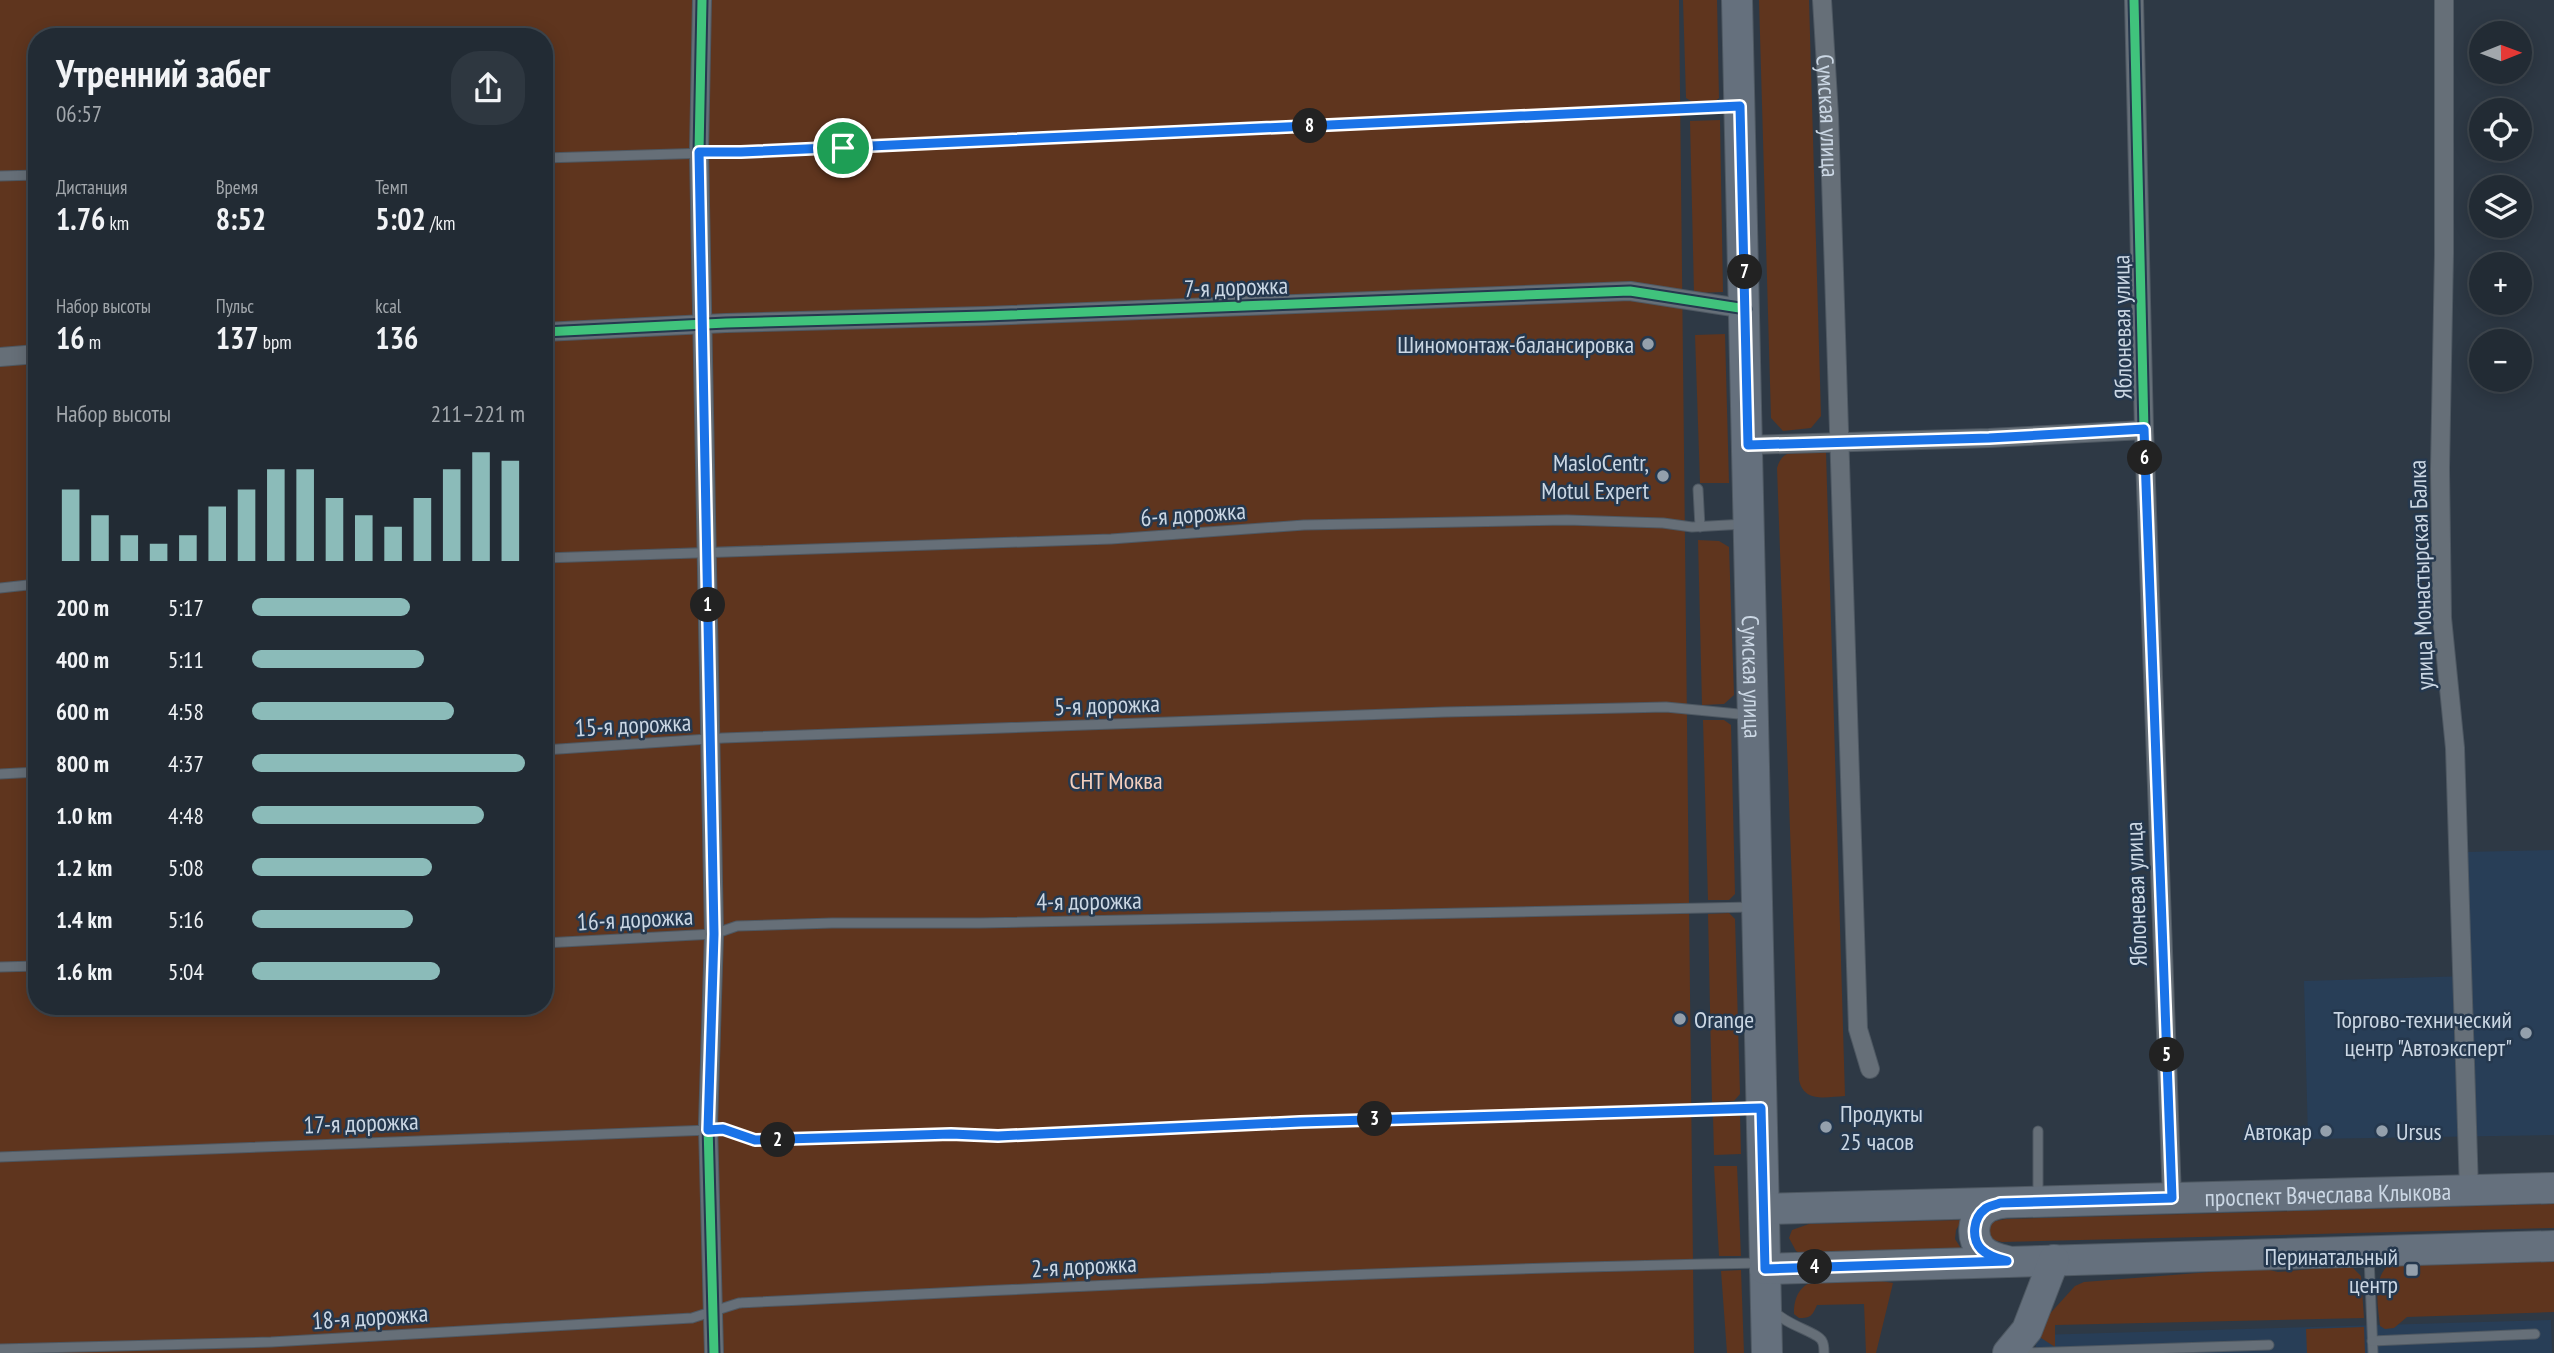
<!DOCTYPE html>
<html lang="ru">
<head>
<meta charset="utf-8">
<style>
  body { margin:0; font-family:"PT Sans Narrow",sans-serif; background:#2e3740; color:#f1f3f6; height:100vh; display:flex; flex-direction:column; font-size:26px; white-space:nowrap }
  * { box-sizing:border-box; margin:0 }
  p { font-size:23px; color:#a2a7ac }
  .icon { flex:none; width:38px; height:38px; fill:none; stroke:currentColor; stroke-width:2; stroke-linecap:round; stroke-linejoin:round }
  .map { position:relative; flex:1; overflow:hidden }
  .details { position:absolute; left:28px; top:28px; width:525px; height:987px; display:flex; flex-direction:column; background:#222b34; border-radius:28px; box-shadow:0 4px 18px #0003,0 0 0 2px #3f474f }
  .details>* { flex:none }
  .needle { width:46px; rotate:89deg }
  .fabs { position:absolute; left:2469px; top:21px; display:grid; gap:14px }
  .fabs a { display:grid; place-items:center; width:63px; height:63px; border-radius:50%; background:#222b34; box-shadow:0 4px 18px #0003,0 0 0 2px #3f474f; font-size:35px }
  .pin { position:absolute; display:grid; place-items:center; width:60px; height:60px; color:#fff; margin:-30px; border:4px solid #fff; border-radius:50%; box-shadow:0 2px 7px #0007 }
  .km { position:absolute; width:35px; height:35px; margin:-18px; border-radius:50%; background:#222; color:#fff; font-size:19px; line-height:35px; text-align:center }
  .round { display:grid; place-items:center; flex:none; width:74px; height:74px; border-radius:28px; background:#2e3740 }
  .overview { display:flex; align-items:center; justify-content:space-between; height:119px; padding:0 28px }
  h1 { font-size:38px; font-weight:600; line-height:52px }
  .figures { display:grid; grid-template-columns:repeat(3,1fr); gap:10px; height:119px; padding:7px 28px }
  .figures div { display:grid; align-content:center }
  .figures b { font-size:30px; font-weight:600 }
  .figures small { font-size:19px; font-weight:400 }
  .figures p { font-size:19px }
  .chart { height:196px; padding:14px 28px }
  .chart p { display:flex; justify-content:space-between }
  .chart svg { width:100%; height:126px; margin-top:7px; stroke:#8bbbb9; stroke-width:6 }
  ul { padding:0 28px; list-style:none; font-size:23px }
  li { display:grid; grid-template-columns:112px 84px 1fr; align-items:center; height:52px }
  li i { height:18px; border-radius:9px; background:#8bbbb9 }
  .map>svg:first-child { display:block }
  .built { fill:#283e57 }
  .green { fill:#5f351e; fill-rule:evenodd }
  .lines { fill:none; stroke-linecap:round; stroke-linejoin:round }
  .lane-casing { stroke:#4e5862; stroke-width:11 }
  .street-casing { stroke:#4e5862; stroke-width:20 }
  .primary-casing { stroke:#4e5862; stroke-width:32 }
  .lane { stroke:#666f78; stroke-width:9 }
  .street { stroke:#666f78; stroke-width:18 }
  .primary { stroke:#65707d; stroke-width:30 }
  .cycleway-casing { stroke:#25384e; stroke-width:13 }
  .cycleway { stroke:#40c37c; stroke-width:9 }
  .route-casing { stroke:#fff; stroke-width:14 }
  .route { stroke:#1a73e8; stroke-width:9 }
  .poi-dot { fill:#94a0ac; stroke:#25384e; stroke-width:2.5 }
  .labels { text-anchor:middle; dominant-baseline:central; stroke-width:5; stroke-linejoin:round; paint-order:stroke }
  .street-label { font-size:24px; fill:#cbd7e4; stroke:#25384e }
  .poi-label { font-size:24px; fill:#cbd7e4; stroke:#25384e; text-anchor:end }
  .park-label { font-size:24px; fill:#f4cfbe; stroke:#25384e }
</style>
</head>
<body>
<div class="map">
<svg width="2554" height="1353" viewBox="0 0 2554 1353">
  <rect width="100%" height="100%" fill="#2e3945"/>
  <!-- built -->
  <g class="built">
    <path d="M2554,850V1135L2308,1139L2304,981L2469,976L2466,852Z"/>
    <path d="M2551,1320L2552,1353H2036V1335Z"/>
  </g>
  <!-- green -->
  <g class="green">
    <path d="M0,0H1679L1694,1353H0ZM37,37H544V1006H37Z"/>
    <path d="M1683,0H1717L1719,98L1712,104H1696L1686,98Z"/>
    <path d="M1759,0H1809L1821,416L1811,428L1783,431L1771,418Z"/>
    <path d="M1720,120L1723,292L1694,293L1690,121Z"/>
    <path d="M1725,334L1729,483H1700L1695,335Z"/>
    <path d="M1795,451L1826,452L1845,1096C1826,1097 1804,1103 1799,1080L1777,468C1780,458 1784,454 1795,451Z"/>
    <path d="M1698,540L1719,541L1729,547L1734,695L1724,704L1702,705Z"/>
    <path d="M1703,720H1724L1731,725L1735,894L1729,900H1708Z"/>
    <path d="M1729,913L1735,919L1740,1094L1734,1101L1712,1102L1708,914Z"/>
    <path d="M1713,1116H1740L1741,1154L1714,1155Z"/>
    <path d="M1714,1166H1737L1741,1256H1719Z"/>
    <path d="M2554,1204V1228L2002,1242L1989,1239L1987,1227L1991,1222L2006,1219Z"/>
    <path d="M1962,1220L1956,1230L1955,1239L1964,1253L1805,1256L1796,1251L1789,1238L1792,1230L1809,1224Z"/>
    <path d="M2554,1259V1312L2407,1317L2394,1328L2385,1329L2380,1326C2378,1307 2372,1278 2389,1265Z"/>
    <path d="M2347,1266L2353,1268L2361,1276L2364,1318L2055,1325V1347L2035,1334L2036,1329L2075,1286L2084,1282L2261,1268L2278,1272Z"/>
    <path d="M1741,1270L1744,1353H1727L1721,1271Z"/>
    <path d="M1858,1277L1893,1283L1876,1353H1866L1864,1304L1817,1305C1812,1316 1811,1318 1799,1318L1794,1314C1794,1274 1827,1278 1858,1277Z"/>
    <path d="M2364,1327L2365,1353H2307L2306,1329Z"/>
  </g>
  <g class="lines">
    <defs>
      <g id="lane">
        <path d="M544,158L741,152L1735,106"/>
        <path d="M0,176L37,175"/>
        <path d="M1698,489L1700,527"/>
        <path d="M544,558L1111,539L1304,525L1567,520L1663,523L1692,527L1745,524"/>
        <path d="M0,588L37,584"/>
        <path d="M544,750L723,738L1445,712L1666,707L1749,715"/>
        <path d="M0,774L37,772"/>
        <path d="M544,943L714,934L737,926L832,923H980L1752,907"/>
        <path d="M0,967L37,966"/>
        <path d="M708,1125L755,1140L951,1134L998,1136L1300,1122L1756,1108"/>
        <path d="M0,1157L710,1130"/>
        <path d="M2038,1196V1131"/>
        <path d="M2369,1257L2373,1353"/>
        <path d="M1773,1310C1785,1325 1818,1332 1822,1341C1824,1344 1824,1350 1824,1353"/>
        <path d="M2028,1340V1353L2269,1345"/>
        <path d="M2372,1341L2535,1334"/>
        <path d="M0,1349L271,1342L692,1318L739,1303C1080,1286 1420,1269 1761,1263"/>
      </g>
      <g id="street">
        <path d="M702,0L699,152L714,934L708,1125L714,1353"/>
        <path id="s1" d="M1822,0L1829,115L1858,1029L1870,1069"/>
        <path d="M2134,0L2144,430L2172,1198"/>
        <path d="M2444,0V254L2440,469L2442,618L2455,748L2469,1190"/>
        <path d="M544,332L726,323L985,316L1630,291L1746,309"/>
        <path d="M0,357L37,354"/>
        <path d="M1748,445L1989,438L2144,430"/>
      </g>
      <g id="primary">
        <path id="s2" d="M1737,0L1767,1353"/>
        <path d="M2001,1203C1996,1204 1988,1206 1985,1209C1972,1218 1971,1238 1981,1249C1987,1256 1998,1259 2007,1261"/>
        <path id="s3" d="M1764,1209L2554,1188"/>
        <path d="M1765,1269L2554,1246"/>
        <path d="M2008,1353L2027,1330L2054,1260"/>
      </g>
    </defs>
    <!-- lane casing -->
    <use href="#lane" class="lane-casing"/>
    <!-- street casing -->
    <use href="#street" class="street-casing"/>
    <!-- primary casing -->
    <use href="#primary" class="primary-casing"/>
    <!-- lane -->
    <use href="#lane" class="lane"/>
    <!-- street -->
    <use href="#street" class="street"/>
    <!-- primary -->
    <use href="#primary" class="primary"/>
    <defs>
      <g id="cycleway">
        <path d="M702,0L699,152L714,934L708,1125L714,1353"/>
        <path d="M2134,0L2144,430L2172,1198"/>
        <path d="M544,332L726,323L985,316L1630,291L1746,309"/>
      </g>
    </defs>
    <!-- cycleway casing -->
    <use href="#cycleway" class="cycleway-casing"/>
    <!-- cycleway -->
    <use href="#cycleway" class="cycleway"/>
  </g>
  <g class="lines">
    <defs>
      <path id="route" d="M1740,106L1748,445L1989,438L2144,429L2172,1198L2000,1203C1996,1205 1988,1206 1985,1209C1973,1218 1971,1238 1981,1249C1988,1256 1998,1259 2007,1261L1765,1269L1761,1108L1300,1122L998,1136L951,1134L755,1140L723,1129L708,1130L714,934L699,152H741Z"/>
    </defs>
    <!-- route casing -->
    <use href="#route" class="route-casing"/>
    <!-- route -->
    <use href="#route" class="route"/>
  </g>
  <!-- markers -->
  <g class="poi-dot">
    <circle cx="1648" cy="344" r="7"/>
    <circle cx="1663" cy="476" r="7"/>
    <circle cx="1680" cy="1019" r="7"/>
    <circle cx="2526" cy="1033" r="7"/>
    <circle cx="1826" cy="1127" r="7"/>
    <circle cx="2326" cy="1131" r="7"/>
    <circle cx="2382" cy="1131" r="7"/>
    <rect x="2405" y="1263" width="14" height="14" rx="3.5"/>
  </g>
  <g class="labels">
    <!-- street labels -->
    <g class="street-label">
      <text stroke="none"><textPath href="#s1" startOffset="116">Сумская улица</textPath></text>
      <text transform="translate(1236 287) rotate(-2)">7-я дорожка</text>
      <text transform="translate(2122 327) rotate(-91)">Яблоневая улица</text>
      <text transform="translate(1193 514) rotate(-4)">6-я дорожка</text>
      <text transform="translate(2421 575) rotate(-92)">улица Монастырская Балка</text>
      <text stroke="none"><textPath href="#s2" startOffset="677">Сумская улица</textPath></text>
      <text transform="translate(1107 705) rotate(-2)">5-я дорожка</text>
      <text transform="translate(633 725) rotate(-3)">15-я дорожка</text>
      <text transform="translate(2136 894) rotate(-92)">Яблоневая улица</text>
      <text transform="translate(1089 901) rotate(-1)">4-я дорожка</text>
      <text transform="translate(635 919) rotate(-3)">16-я дорожка</text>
      <text transform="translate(361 1123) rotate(-2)">17-я дорожка</text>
      <text stroke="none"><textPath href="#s3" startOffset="564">проспект Вячеслава Клыкова</textPath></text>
      <text transform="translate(1084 1266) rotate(-3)">2-я дорожка</text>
      <text transform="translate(370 1317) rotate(-4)">18-я дорожка</text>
    </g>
    <!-- poi labels -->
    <g class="poi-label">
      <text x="1634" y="344">Шиномонтаж-балансировка</text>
      <text x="1649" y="462">MasloCentr,<tspan x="1649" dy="28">Motul Expert</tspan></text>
      <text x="1694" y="1019" text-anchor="start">Orange</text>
      <text x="2512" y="1019">Торгово-технический<tspan x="2512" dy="28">центр "Автоэксперт"</tspan></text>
      <text x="1840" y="1113" text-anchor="start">Продукты<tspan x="1840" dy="28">25 часов</tspan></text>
      <text x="2312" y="1131">Автокар</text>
      <text x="2396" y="1131" text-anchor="start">Ursus</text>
      <text x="2398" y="1256">Перинатальный<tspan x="2398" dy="28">центр</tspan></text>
    </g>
    <!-- park labels -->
    <g class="park-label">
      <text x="1116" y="780">СНТ Моква</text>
    </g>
  </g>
</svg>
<div class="fabs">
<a><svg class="needle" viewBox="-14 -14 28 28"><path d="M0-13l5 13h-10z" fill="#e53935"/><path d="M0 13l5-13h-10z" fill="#a2a7ac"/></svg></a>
<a><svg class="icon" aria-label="locate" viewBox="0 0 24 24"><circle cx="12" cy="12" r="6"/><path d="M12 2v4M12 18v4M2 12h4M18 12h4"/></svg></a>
<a><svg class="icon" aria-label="layers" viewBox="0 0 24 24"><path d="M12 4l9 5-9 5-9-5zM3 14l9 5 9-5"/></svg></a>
<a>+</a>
<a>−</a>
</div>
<div class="pin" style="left:843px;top:148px;background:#1e9e55"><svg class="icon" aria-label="arrive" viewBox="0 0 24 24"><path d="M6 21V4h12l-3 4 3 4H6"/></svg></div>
<b class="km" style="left:708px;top:605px">1</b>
<b class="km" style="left:778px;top:1140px">2</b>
<b class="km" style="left:1375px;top:1119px">3</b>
<b class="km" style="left:1815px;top:1267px">4</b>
<b class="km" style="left:2167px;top:1055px">5</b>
<b class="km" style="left:2145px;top:458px">6</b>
<b class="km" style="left:1745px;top:272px">7</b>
<b class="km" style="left:1310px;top:126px">8</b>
<section class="details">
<div class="overview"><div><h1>Утренний забег</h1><p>06:57</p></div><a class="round"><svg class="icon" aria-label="share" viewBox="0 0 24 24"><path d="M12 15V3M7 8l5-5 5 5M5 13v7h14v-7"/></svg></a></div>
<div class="figures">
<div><p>Дистанция</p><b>1.76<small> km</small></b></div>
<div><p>Время</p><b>8:52</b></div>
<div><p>Темп</p><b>5:02<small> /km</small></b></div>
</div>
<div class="figures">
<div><p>Набор высоты</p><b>16<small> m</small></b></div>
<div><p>Пульс</p><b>137<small> bpm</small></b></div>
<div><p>kcal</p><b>136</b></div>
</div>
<div class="chart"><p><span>Набор высоты</span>211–221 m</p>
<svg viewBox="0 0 160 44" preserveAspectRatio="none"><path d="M5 44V19M15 44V28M25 44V35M35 44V38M45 44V35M55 44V25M65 44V19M75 44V12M85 44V12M95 44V22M105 44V28M115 44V32M125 44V22M135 44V12M145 44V6M155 44V9"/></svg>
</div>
<ul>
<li><b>200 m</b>5:17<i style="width:58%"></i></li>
<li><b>400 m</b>5:11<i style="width:63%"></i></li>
<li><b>600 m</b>4:58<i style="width:74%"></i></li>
<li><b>800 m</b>4:37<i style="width:100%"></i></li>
<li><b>1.0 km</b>4:48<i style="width:85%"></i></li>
<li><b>1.2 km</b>5:08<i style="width:66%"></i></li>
<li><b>1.4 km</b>5:16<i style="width:59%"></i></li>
<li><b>1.6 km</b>5:04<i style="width:69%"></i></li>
</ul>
</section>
</div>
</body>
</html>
